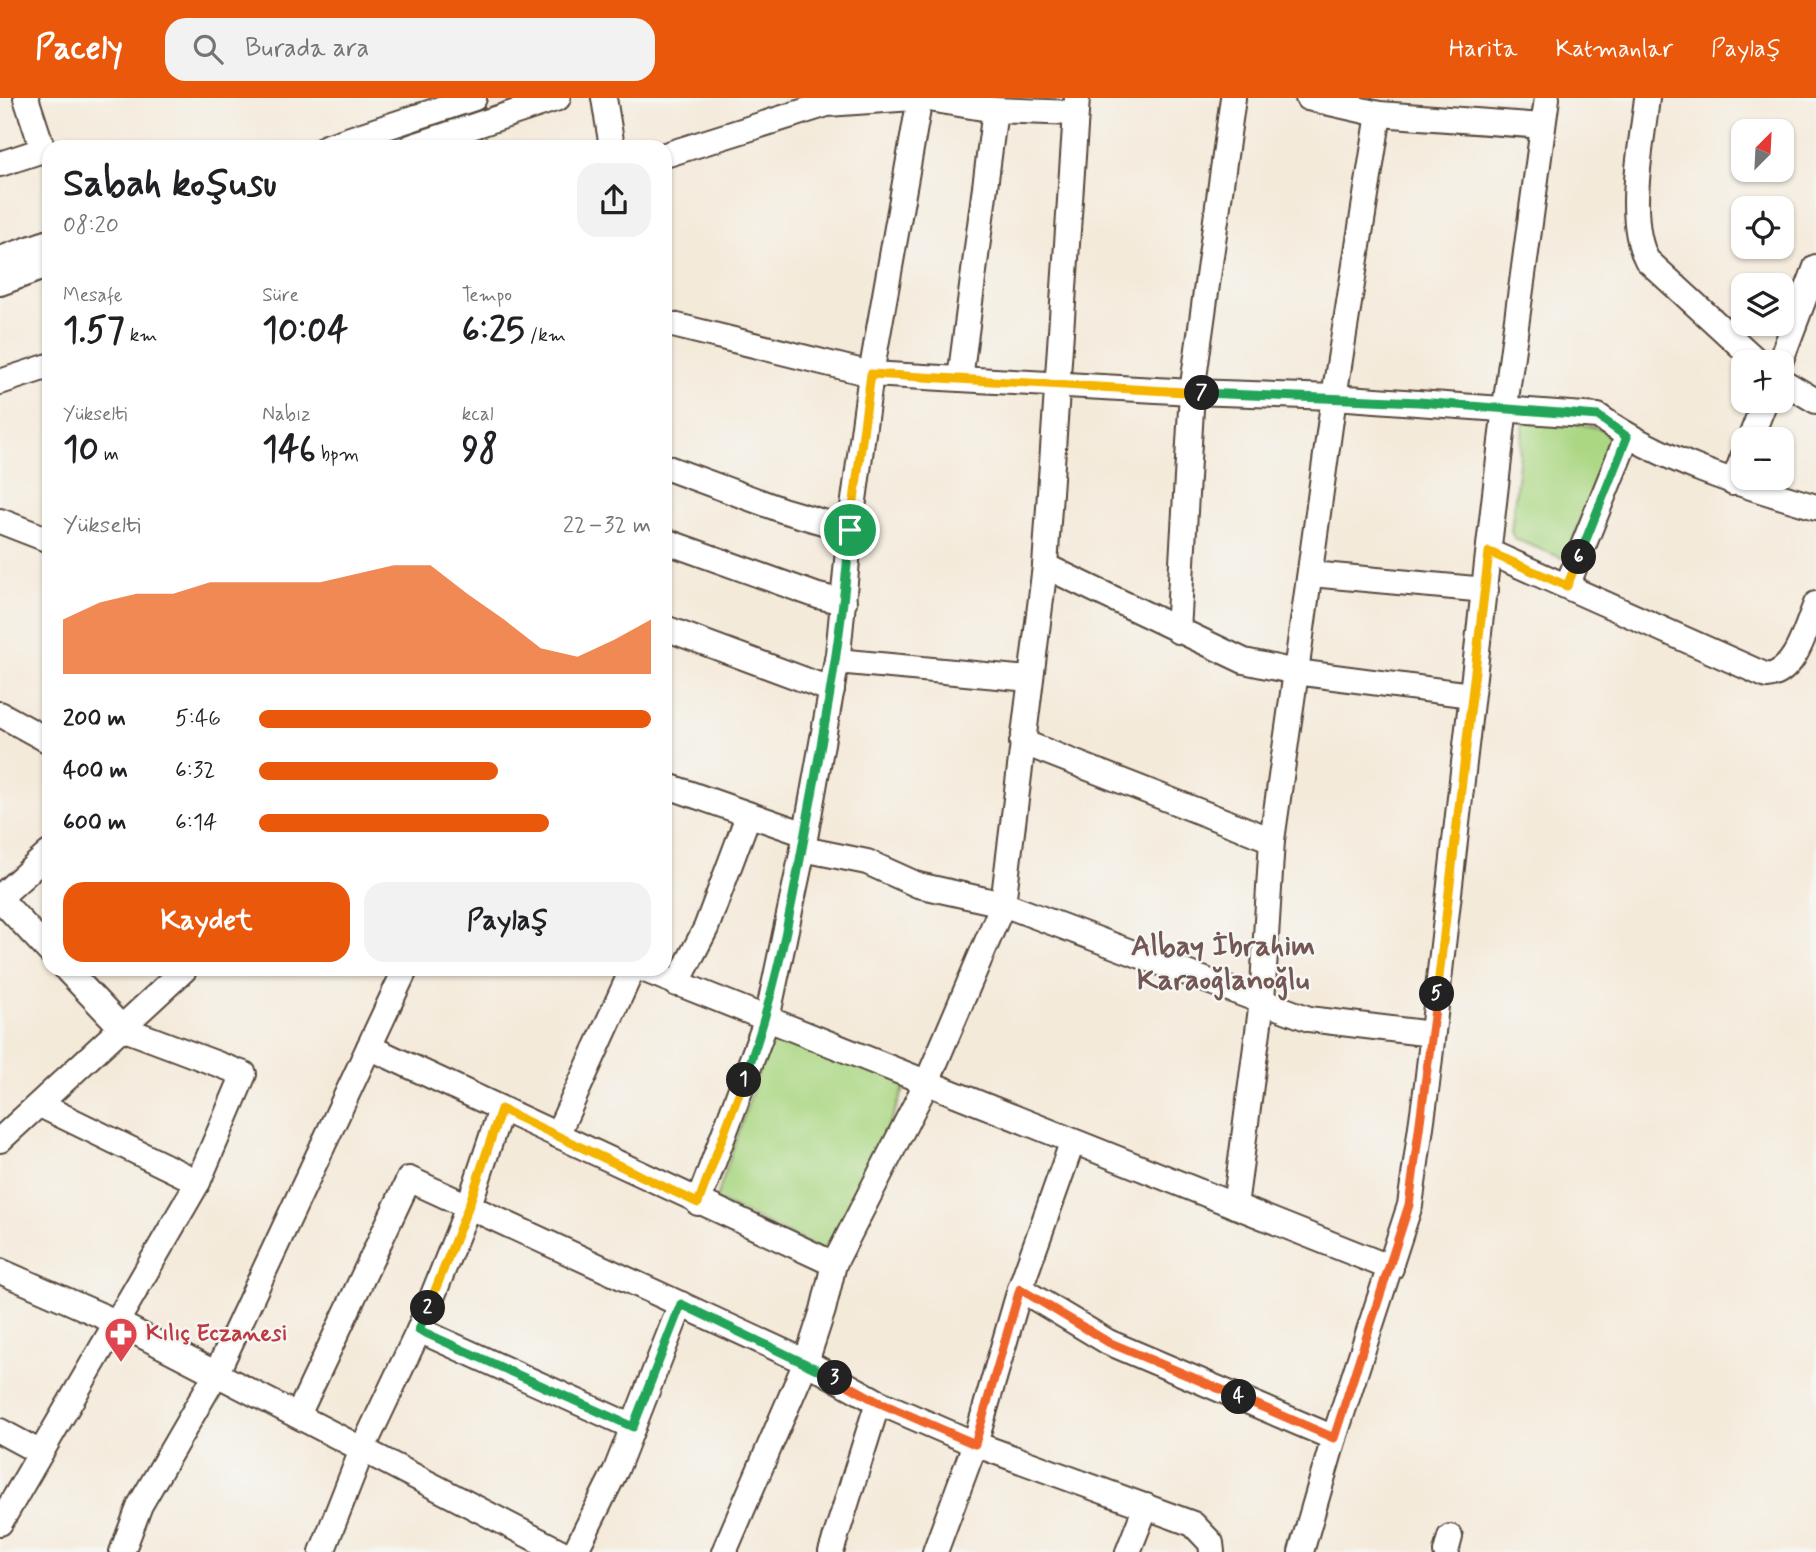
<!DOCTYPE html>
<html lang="tr">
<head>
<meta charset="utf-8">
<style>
  body { margin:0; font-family:Mynerve,sans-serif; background:#f2f2f2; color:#202124; height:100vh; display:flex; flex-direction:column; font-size:26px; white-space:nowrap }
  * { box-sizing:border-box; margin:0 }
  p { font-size:23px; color:#757577 }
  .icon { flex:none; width:38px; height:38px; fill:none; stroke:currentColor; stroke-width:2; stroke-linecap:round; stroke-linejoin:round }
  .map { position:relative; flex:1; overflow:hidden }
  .details { position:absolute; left:42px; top:42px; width:630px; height:836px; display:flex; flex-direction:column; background:#fff; border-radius:21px; box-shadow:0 2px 5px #0004 }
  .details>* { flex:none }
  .needle { width:46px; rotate:24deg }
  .fabs { position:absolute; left:1731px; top:21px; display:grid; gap:14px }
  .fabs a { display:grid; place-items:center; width:63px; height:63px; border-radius:14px; background:#fff; box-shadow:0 2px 5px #0004; font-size:35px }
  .pin { position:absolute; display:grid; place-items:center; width:60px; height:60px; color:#fff; margin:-30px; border:4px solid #fff; border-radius:50%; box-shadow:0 2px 7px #0007 }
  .km { position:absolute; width:35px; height:35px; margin:-18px; border-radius:50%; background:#222; color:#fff; font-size:19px; line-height:35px; text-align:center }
  .round { display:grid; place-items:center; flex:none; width:74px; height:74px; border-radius:21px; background:#f2f2f2 }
  .overview { display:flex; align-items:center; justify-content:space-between; height:119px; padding:0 21px }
  h1 { font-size:38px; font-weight:700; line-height:52px }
  .figures { display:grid; grid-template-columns:repeat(3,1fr); gap:10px; height:119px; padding:7px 21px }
  .figures div { display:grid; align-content:center }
  .figures b { font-size:35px; font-weight:700 }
  .figures small { font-size:19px; font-weight:400 }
  .figures p { font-size:19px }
  .chart { height:196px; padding:14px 21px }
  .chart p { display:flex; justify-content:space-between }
  .chart svg { width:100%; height:126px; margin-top:7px; fill:#ea580c; opacity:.7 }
  .button { display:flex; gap:14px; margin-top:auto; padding:14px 21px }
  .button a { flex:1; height:80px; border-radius:21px; background:#ea580c; color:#fff; font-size:28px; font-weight:700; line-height:80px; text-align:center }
  .button a+a { background:#f2f2f2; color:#202124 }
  ul { padding:0 21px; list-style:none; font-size:23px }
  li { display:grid; grid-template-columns:112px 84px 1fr; align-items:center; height:52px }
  li i { height:18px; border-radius:9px; background:#ea580c }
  header { display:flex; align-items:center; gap:42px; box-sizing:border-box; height:98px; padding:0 35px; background:#ea580c; color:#fff }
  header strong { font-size:33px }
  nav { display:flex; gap:38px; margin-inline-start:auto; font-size:24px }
  .search { width:490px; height:63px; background:#f2f2f2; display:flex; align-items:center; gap:18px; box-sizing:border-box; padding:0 24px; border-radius:21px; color:#757577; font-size:26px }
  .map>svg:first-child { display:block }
  .green { fill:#abd783; stroke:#738050; stroke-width:2 }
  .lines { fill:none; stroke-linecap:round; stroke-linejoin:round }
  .minor-casing { stroke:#57473a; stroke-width:28 }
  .minor { stroke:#fff; stroke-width:24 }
  .split-1-casing { stroke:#fff; stroke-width:14 }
  .split-2-casing { stroke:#fff; stroke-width:14 }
  .split-3-casing { stroke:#fff; stroke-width:14 }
  .split-4-casing { stroke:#fff; stroke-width:14 }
  .split-5-casing { stroke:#fff; stroke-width:14 }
  .split-6-casing { stroke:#fff; stroke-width:14 }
  .split-7-casing { stroke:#fff; stroke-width:14 }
  .split-8-casing { stroke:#fff; stroke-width:14 }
  .split-1 { stroke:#22a559; stroke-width:9 }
  .split-2 { stroke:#f5b400; stroke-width:9 }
  .split-3 { stroke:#22a559; stroke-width:9 }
  .split-4 { stroke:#f0652b; stroke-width:9 }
  .split-5 { stroke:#f0652b; stroke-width:9 }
  .split-6 { stroke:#f5b400; stroke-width:9 }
  .split-7 { stroke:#22a559; stroke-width:9 }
  .split-8 { stroke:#f5b400; stroke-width:9 }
  .labels { text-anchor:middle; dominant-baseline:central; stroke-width:5; stroke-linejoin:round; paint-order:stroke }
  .health-label { font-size:23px; font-weight:bold; fill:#be3a42; stroke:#f6f6f2; text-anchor:start }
  .district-label { font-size:30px; font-weight:bold; fill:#735754; stroke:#f6f6f2 }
</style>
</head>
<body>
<header>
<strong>Pacely</strong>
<div class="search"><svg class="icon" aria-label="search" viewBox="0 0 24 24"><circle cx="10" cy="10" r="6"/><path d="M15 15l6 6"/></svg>Burada ara</div>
<nav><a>Harita</a><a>Katmanlar</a><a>Paylaş</a></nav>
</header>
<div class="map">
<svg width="1816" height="1454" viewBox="0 0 1816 1454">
  <rect width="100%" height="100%" fill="#f6f6f2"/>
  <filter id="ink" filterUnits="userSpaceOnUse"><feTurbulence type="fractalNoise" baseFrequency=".0143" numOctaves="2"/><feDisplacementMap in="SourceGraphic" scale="14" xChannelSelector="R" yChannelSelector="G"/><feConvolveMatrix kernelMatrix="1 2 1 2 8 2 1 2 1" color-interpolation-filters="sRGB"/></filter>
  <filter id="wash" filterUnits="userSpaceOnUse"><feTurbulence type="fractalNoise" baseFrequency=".00686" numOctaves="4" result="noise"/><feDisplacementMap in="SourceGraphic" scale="28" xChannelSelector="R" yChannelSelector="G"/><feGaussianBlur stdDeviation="1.57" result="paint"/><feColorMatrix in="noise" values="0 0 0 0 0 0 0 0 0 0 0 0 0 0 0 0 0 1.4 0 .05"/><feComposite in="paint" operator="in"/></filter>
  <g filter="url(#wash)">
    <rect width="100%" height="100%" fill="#f4eada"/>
    <!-- green -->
    <g class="green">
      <path d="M1531,315L1615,334L1569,452L1562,460L1515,441L1511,434L1524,321Z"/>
      <path d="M777,919L912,972L835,1158L716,1102Z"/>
    </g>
  </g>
  <g filter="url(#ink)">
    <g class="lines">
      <defs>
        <g id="minor">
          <path d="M604,0L612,49"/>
          <path d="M923,0L995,12L1074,15"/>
          <path d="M1308,0L1379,16L1543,28"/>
          <path d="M1647,0C1642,46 1625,121 1647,162L1758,264"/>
          <path d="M326,49L474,0"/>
          <path d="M411,49L558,0"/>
          <path d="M665,57L827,6L913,0"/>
          <path d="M0,66L43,52L26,0"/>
          <path d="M0,161L49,144"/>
          <path d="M0,185L49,167"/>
          <path d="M665,225L871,276L1192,294L1334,299L1598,318C1663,364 1741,387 1816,409"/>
          <path d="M1780,264L1816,169"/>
          <path d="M960,281L995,12"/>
          <path d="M1782,283L1816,303"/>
          <path d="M0,284L49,268"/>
          <path d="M1750,341L1765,303"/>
          <path d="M665,369L782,412L850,432"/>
          <path d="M1733,385L1743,359"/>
          <path d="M0,423L49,442"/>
          <path d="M665,443L818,498L844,504"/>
          <path d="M1489,454L1767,578C1796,575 1806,529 1816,506"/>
          <path d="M1045,468L1244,563L1296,574L1334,299L1379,16"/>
          <path d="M1311,476L1486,492"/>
          <path d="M1567,488L1627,339"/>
          <path d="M665,530L832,592"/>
          <path d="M1178,533L1192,294L1233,0"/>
          <path d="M837,563L1029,581"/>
          <path d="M0,616L49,643"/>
          <path d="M1022,644L1272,742"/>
          <path d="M665,687L805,736"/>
          <path d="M803,751L867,764L918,787L1003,806L1309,921L1432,936"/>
          <path d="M0,799L49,755"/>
          <path d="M0,801L49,853"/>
          <path d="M645,872L1391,1170"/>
          <path d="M677,886L706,830L748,718"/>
          <path d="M369,949L834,1166"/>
          <path d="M40,1007L198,1084"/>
          <path d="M557,1037L632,872"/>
          <path d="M0,1042L184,872"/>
          <path d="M698,1105L767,921L803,751L838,556L850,432L871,276L920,0"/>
          <path d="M1235,1108L1262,903L1272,742L1296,574L1471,597"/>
          <path d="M0,1173L116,1224L561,1454"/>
          <path d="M1020,1191L1108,1244L1334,1340L1301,1454"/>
          <path d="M419,1232L633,1329"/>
          <path d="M298,1317L409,1081L806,1264L878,1304L975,1346L1193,1426L1211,1445L1212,1454"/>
          <path d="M0,1333L39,1354"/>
          <path d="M1334,1340L1410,1107L1427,986L1505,309L1547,0"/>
          <path d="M0,1425L198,1084L244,976L122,930L67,872"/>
          <path d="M122,1454L140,1407L216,1276L405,872"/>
          <path d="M322,1454L362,1352L419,1232L469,1107L501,1011"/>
          <path d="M575,1454L616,1372L681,1206"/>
          <path d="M724,1454L806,1264L823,1212L834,1166L927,984L1003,806L1045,468L1077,0"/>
          <path d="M831,1454L878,1304"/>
          <path d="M935,1454L975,1346L1020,1191L1072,1045"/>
          <path d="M1128,1454L1146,1408"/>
          <path d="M1446,1454L1450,1439"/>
        </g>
      </defs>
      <!-- minor casing -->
      <use href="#minor" class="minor-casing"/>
      <!-- minor -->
      <use href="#minor" class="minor"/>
    </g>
  </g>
  <g class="lines" filter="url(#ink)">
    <defs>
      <path id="split-1" d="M744,982C776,896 792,807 808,718C826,622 843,529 850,432"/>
      <path id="split-2" d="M428,1210L469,1107L501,1011L698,1105L744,982"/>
      <path id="split-3" d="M428,1210L419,1232L633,1329L681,1206L835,1280"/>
      <path id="split-4" d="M835,1280L878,1304L975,1346L1020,1191L1108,1244L1239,1299"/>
      <path id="split-5" d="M1239,1299L1334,1340L1409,1107L1437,896"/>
      <path id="split-6" d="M1437,896L1489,454L1567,488L1579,459"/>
      <path id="split-7" d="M1202,295L1419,304L1598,318L1627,339L1579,459"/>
      <path id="split-8" d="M850,432L871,276L1202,295"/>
    </defs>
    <!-- split-1 casing -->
    <use href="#split-1" class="split-1-casing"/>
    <!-- split-2 casing -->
    <use href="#split-2" class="split-2-casing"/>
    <!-- split-3 casing -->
    <use href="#split-3" class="split-3-casing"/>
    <!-- split-4 casing -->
    <use href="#split-4" class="split-4-casing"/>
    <!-- split-5 casing -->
    <use href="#split-5" class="split-5-casing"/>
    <!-- split-6 casing -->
    <use href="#split-6" class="split-6-casing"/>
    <!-- split-7 casing -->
    <use href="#split-7" class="split-7-casing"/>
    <!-- split-8 casing -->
    <use href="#split-8" class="split-8-casing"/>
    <!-- split-1 -->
    <use href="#split-1" class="split-1"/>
    <!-- split-2 -->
    <use href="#split-2" class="split-2"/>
    <!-- split-3 -->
    <use href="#split-3" class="split-3"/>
    <!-- split-4 -->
    <use href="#split-4" class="split-4"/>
    <!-- split-5 -->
    <use href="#split-5" class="split-5"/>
    <!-- split-6 -->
    <use href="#split-6" class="split-6"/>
    <!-- split-7 -->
    <use href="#split-7" class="split-7"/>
    <!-- split-8 -->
    <use href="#split-8" class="split-8"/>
  </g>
  <!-- icons -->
  <defs>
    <symbol id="pharmacy-pin" viewBox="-11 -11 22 30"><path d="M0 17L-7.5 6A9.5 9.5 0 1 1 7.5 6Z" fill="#e0444e" stroke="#f6f6f2"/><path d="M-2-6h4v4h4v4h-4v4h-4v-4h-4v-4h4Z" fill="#fff"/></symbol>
  </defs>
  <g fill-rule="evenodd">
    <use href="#pharmacy-pin" x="102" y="1217" width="38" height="52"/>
  </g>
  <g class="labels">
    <!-- health labels -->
    <g class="health-label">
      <text x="146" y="1236">Kılıç Eczanesi</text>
    </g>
    <!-- district labels -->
    <g class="district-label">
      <text x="1223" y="848">Albay İbrahim<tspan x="1223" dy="34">Karaoğlanoğlu</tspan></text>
    </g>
  </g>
</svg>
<div class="fabs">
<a><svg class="needle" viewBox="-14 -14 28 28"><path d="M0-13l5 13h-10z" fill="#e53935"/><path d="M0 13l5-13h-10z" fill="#757577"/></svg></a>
<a><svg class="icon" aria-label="locate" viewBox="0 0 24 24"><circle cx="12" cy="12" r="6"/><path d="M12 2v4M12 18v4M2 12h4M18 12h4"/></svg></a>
<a><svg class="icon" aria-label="layers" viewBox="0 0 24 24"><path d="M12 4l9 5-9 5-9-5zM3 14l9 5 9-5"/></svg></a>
<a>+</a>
<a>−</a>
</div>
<div class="pin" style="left:850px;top:432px;background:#1e9e55"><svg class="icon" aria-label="arrive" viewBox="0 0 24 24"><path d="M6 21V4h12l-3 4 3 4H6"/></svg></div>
<b class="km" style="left:744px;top:982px">1</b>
<b class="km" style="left:428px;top:1210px">2</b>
<b class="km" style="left:835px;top:1280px">3</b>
<b class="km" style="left:1239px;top:1299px">4</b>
<b class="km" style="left:1437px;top:896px">5</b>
<b class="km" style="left:1579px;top:459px">6</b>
<b class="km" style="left:1202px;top:295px">7</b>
<section class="details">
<div class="overview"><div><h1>Sabah koşusu</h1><p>08:20</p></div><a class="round"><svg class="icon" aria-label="share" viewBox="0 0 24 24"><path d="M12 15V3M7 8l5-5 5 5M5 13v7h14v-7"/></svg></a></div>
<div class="figures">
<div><p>Mesafe</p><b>1.57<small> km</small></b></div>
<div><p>Süre</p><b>10:04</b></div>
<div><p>Tempo</p><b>6:25<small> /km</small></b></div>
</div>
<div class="figures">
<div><p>Yükselti</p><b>10<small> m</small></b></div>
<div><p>Nabız</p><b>146<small> bpm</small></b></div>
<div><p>kcal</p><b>98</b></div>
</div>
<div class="chart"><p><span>Yükselti</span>22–32 m</p>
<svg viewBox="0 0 160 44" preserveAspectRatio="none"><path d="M0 44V25L10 19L20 16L30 16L40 12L50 12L60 12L70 12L80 9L90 6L100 6L110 16L120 25L130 35L140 38L150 32L160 25V44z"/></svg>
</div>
<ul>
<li><b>200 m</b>5:46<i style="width:100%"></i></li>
<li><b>400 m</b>6:32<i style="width:61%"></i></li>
<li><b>600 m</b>6:14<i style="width:74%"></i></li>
</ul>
<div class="button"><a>Kaydet</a><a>Paylaş</a></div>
</section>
</div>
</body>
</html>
